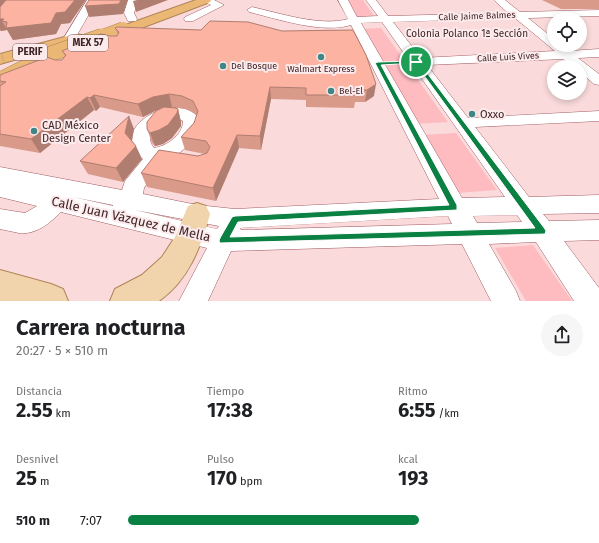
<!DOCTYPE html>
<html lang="es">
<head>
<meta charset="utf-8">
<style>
  body { margin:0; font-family:"Fira Sans",sans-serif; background:#f6f6f6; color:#202124; height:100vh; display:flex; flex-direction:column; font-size:15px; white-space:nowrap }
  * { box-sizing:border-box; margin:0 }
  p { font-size:13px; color:#757577 }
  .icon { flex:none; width:22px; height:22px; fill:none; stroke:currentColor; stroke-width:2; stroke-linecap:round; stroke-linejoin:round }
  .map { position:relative; height:301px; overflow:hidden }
  .drawer { display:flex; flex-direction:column; background:#fff; flex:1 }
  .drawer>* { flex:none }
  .controls { position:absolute; left:547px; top:12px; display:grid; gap:8px }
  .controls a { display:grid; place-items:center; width:40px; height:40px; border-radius:50%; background:#fff; box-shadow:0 2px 6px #0003; font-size:20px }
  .pin { position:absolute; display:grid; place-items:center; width:34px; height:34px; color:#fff; margin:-17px; border:2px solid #fff; border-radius:50%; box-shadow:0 1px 4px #0007 }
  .round { display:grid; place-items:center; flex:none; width:42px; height:42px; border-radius:21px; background:#f6f6f6 }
  .overview { display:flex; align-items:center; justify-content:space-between; height:68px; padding:0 16px }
  h1 { font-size:22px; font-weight:700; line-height:30px }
  .figures { display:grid; grid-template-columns:repeat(3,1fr); gap:6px; height:68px; padding:4px 16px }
  .figures div { display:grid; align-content:center }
  .figures b { font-size:20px; font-weight:700 }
  .figures small { font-size:11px; font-weight:400 }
  .figures p { font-size:11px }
  ul { padding:0 16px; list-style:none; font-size:13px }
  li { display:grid; grid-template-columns:64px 48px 1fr; align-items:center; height:30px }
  li i { height:10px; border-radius:5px; background:#0b8043 }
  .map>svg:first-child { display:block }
  .green { fill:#febcc1 }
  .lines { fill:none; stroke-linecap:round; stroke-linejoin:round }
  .minor-casing { stroke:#a05c62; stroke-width:1 }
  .major-casing { stroke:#af8459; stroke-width:2 }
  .highway-casing { stroke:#af8459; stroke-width:2 }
  .path { stroke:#a98b8d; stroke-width:1.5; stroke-dasharray:0.5 1.5; stroke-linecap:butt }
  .minor { fill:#fff; fill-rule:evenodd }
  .major { fill:#f2d4ac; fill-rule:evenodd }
  .highway { fill:#eab874; fill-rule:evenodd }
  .highway-bridge-far1-casing { stroke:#af8459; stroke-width:13; stroke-linecap:butt }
  .highway-bridge-casing { stroke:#af8459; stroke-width:16; stroke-linecap:butt }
  .path-bridge { stroke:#a98b8d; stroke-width:1.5; stroke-dasharray:0.5 1.5; stroke-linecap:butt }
  .highway-bridge-far1 { stroke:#eab874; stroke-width:12 }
  .highway-bridge { stroke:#eab874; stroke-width:15 }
  .wall { fill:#d99a8a }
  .shaded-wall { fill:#b07d71 }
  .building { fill:#fcb3a1; stroke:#b07d71 }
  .route { fill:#0b8043; stroke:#fff; fill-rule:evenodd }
  .poi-dot { fill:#3e8786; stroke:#fcebec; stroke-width:1.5 }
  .labels { text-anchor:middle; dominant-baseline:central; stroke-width:4; stroke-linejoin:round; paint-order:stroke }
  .far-street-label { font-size:9px; fill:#412427; stroke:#fcebec }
  .far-poi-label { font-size:9px; fill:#412427; stroke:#fcebec; text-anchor:start }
  .far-neighbourhood-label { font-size:10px; fill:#412427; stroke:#fcebec }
  .shield { fill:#fcebec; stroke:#796062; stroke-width:1 }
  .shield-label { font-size:10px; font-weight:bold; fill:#412427 }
  .poi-label { font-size:11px; fill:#412427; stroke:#fcebec; text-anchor:start }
  .near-street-label { font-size:13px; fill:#412427; stroke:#fcebec }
</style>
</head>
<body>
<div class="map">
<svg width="599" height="301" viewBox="0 0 599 301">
  <rect width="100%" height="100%" fill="#fadadb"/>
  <!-- green -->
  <g class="green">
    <path d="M346,0H363L376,19H357Z"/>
    <path d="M381,28L448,122L415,124L359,29Z"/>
    <path d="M456,133L497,190L457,193L422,135Z"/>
    <path d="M533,245L572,301H526L495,248Z"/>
  </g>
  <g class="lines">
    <defs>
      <g id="minor">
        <path d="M87,0H97L72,44H64L62,41Z"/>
        <path d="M128,0H138L134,13L137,19L136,21H128L124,13Z"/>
        <path d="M201,0H214L224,5L193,21H185L184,19L185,17L211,5Z"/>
        <path d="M338,0H348L357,17L378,16L366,0H376L388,16L508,13L494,0H505L520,12L599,10V16L528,18L554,39V45H562L569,51L599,49V57L578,58L599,74V85L594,84L580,72V67H574L563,59L427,65L468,118L599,111V121L475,127L529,197L599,195V213L543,214L549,221L599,220V240L564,241L599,288V301H574L536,242L489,244L516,291L520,301H491L462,244L231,251L208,301H179L207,248L61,212C50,223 36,235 19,233C13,232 6,230 0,229V209L25,213L37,206L0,197V167L122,190L125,181L143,159C104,131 172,90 197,116C208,127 188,147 179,153C175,155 168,156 165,158C159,163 149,181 144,188L143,194L197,205L235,209L439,199L351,25C322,34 278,19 249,12L247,10L252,7C279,13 321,27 348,19ZM515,18L555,51L421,58L393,22ZM382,22L505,197L462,198L361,23ZM168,118L179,119L183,121C183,135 167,146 154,148C143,135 157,123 168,118ZM73,197L113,205V206ZM135,210L219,226L217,229ZM517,215L522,222L477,223L473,216ZM448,216L452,224L241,230L240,228Z"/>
      </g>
      <g id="major">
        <path d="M197,203L206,206L210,214C201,247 188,281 159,301H110L115,289L142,275L162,257L175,237L188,206Z"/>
        <path d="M0,270L51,284L63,289L68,301H0Z"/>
      </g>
      <g id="highway">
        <path d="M196,0H211L210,2L107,41H97L95,38L97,35Z"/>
        <path d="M76,34L81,35L83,38L81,41L0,64V54Z"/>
      </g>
    </defs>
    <!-- minor casing -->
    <use href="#minor" class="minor-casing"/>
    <!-- major casing -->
    <use href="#major" class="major-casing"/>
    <!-- highway casing -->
    <use href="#highway" class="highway-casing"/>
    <!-- path -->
    <path class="path" d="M390,63L403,62"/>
    <!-- minor -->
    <use href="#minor" class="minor"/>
    <!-- major -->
    <use href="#major" class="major"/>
    <!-- highway -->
    <use href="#highway" class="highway"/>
    <defs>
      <path id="highway-bridge-far1" d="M99,37L123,28"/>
      <path id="highway-bridge" d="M0,80L53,53L102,36"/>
    </defs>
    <!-- highway-bridge-far1 casing -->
    <use href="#highway-bridge-far1" class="highway-bridge-far1-casing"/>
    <!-- highway-bridge casing -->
    <use href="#highway-bridge" class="highway-bridge-casing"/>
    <!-- path-bridge -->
    <path class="path-bridge" d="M2,54L4,63"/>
    <!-- highway-bridge-far1 -->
    <use href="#highway-bridge-far1" class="highway-bridge-far1"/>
    <!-- highway-bridge -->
    <use href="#highway-bridge" class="highway-bridge"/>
  </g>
  <!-- wall -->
  <g class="wall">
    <path d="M0,0L70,23L61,24L56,34L13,40L7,30L0,31Z"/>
    <path d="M542,0H599V9H561Z"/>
    <path d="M115,28L201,30L282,31L353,30L374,96L365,102H355L354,108L306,107V100L271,99L261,150L239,148L216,201L147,187L141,173L205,154L185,150L181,137L194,123L197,115L196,114L186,109L171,107L178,109L181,122V126L172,138L163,144L155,146L152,143L147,129L160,109L157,110L143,117L100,107L96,111L94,110L40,153L0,146V75L62,60L65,56L62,51L110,36H117L118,35Z"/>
    <path d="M134,129L132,140L142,159L123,182L88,174L80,161Z"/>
  </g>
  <!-- shaded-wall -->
  <g class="shaded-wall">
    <path d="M0,0H8L0,8Z"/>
    <path d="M75,0H86L70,23L61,24L56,34L13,40L6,28L56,13Z"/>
    <path d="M121,0H128L123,14L89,17L85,6Z"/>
    <path d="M137,0H168L136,12L133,1Z"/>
    <path d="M0,19H4L2,21L7,30L1,31L0,28Z"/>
    <path d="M376,84L374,96L365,102L367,90Z"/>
    <path d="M270,87L271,99L261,150L260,136Z"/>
    <path d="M169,94L172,107L157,110L143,117L138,104L153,97Z"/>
    <path d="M94,95L100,107L96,111L90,98Z"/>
    <path d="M87,97L94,110L40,153L31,139Z"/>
    <path d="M178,109L181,122V126L172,138L163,144L155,146L150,133Z"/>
    <path d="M129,116L134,129L131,146L125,133Z"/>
    <path d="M237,135L239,148L216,201L213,188Z"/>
    <path d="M136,146L142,159L123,182L116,168Z"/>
  </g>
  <!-- building -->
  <g class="building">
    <path d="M6,0H75L65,12L56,13L51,23L6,28L7,22L2,21L4,19H0V7Z"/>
    <path d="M89,0H121L119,4L85,6Z"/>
    <path d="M210,21L248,22L282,31L353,30L366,55L376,84L367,90H354L356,95H306V88L270,87L260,136L237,135L213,188L141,173L159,150L198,156L207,153L210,147L206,141L181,137L194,123L198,111L193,101L182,96L169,94L153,97L138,104L94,95L90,98L87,97L31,139L0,134V86L6,82L0,81V75L47,57L55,60H62L66,55L62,51L98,35L101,34L110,36H117L119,32L115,28L117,27L201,30Z"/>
    <path d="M164,107L175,108L178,109L177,113L168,125L159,130L150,133L147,129V122L156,111Z"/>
    <path d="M129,116L125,133L136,146L116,168L80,161Z"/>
  </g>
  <!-- route -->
  <path class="route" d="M418,61L545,229L546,231L545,234L220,243L219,241L220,238L232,217L235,216L449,205L375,63L378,62ZM415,63L535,228L230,237L238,222L457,210V205L381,65Z"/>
  <!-- markers -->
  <g class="poi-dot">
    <circle cx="321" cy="57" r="4"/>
    <circle cx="223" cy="66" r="4"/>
    <circle cx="331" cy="91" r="4"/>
    <circle cx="472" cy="114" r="4"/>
    <circle cx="34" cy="131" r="4"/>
  </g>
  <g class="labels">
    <!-- far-street labels -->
    <g class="far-street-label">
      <text transform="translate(477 16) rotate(-2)">Calle Jaime Balmes</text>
      <text transform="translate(508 57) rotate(-3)">Calle Luis Vives</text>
    </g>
    <!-- far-poi labels -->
    <g class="far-poi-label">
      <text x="231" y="66">Del Bosque</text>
      <text x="321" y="69" text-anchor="middle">Walmart Express</text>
      <text x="339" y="91">Bel-El</text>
    </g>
    <!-- far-neighbourhood labels -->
    <g class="far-neighbourhood-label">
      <text x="467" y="34">Colonia Polanco 1ª Sección</text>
    </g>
    <!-- shield labels -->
    <g class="shield">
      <rect x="68" y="35" width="40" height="16" rx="3"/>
      <rect x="13" y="44" width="34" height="16" rx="3"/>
    </g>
    <g class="shield-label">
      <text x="88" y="43">MEX 57</text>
      <text x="30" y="52">PERIF</text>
    </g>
    <!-- poi labels -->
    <g class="poi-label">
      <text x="480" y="114">Oxxo</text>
      <text x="42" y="125">CAD México<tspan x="42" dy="13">Design Center</tspan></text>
    </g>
    <!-- near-street labels -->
    <g class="near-street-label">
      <text transform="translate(131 219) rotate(13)">Calle Juan Vázquez de Mella</text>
    </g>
  </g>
</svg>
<div class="controls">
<a><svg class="icon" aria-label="locate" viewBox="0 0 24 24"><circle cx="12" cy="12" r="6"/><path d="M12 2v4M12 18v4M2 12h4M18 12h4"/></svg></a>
<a><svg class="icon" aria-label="layers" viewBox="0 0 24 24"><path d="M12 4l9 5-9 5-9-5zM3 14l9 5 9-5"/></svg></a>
</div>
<div class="pin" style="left:416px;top:62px;background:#1e9e55"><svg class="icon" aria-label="arrive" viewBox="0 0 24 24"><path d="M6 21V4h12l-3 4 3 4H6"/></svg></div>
</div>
<section class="drawer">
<div class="overview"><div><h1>Carrera nocturna</h1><p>20:27 · 5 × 510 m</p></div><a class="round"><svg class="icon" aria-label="share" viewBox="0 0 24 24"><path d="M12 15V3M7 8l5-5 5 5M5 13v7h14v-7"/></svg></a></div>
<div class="figures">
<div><p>Distancia</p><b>2.55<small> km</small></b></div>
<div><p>Tiempo</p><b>17:38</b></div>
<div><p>Ritmo</p><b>6:55<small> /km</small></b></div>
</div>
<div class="figures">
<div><p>Desnivel</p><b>25<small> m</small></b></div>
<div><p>Pulso</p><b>170<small> bpm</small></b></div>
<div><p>kcal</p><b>193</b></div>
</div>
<ul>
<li><b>510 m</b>7:07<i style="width:64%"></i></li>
</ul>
</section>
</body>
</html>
